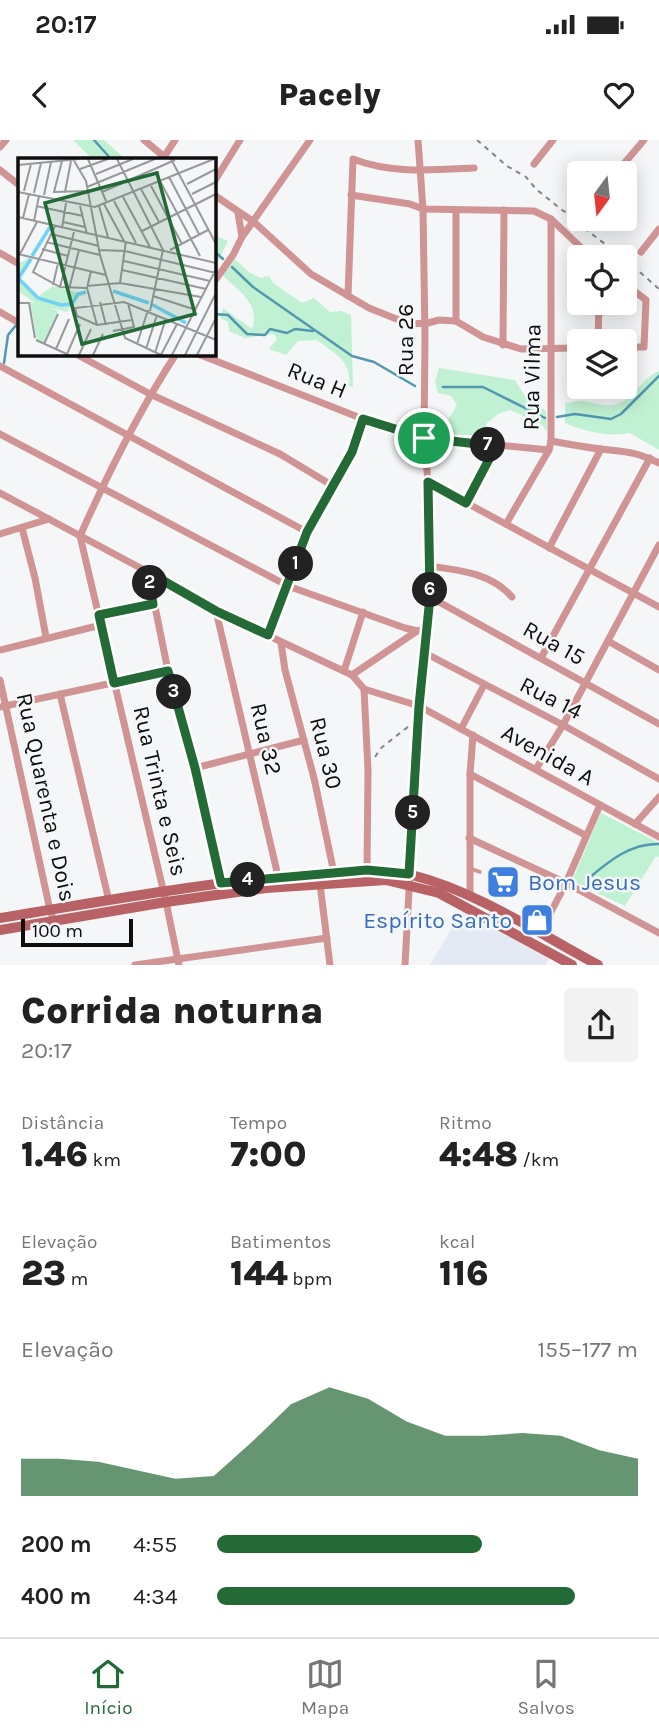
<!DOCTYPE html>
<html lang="pt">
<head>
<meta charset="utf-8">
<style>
  body { margin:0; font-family:Karla,sans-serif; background:#f2f2f2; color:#222; height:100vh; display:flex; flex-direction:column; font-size:26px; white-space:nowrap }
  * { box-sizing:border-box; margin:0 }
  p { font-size:23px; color:#767676 }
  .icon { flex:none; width:38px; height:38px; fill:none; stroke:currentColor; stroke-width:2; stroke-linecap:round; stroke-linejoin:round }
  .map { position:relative; height:825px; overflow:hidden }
  .panel { display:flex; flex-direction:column; background:#fff; flex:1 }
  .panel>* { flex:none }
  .needle { width:46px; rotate:195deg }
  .fabs { position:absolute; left:567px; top:21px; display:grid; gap:14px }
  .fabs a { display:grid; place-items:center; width:70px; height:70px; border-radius:7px; background:#fff; box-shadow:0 4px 18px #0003; font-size:35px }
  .scale { position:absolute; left:21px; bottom:18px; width:112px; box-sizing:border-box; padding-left:7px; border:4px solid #0e0e0f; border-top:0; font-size:19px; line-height:24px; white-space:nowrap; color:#0e0e0f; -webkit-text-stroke:5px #f4f6f8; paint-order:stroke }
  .pin { position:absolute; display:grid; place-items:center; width:60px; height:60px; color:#fff; margin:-30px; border:4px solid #fff; border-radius:50%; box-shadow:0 2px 7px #0007 }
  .km { position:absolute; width:35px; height:35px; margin:-18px; border-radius:50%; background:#222; color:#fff; font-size:19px; line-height:35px; text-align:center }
  .round { display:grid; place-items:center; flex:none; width:74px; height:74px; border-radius:7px; background:#f2f2f2 }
  .headline { display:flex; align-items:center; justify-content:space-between; height:119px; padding:0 21px }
  h1 { font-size:38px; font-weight:800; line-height:52px }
  .metrics { display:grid; grid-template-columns:repeat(3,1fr); gap:10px; height:119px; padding:7px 21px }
  .metrics div { display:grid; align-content:center }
  .metrics b { font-size:35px; font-weight:800 }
  .metrics small { font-size:19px; font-weight:400 }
  .metrics p { font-size:19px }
  .chart { height:196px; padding:14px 21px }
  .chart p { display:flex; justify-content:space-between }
  .chart svg { width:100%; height:126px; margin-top:7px; fill:#246a36; opacity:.7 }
  ul { padding:0 21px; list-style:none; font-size:23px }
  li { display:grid; grid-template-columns:112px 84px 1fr; align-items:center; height:52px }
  li i { height:18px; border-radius:9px; background:#246a36 }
  .status { display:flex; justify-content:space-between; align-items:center; height:49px; padding:0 35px; background:#fff; direction:ltr }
  .status svg { height:19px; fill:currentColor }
  header { display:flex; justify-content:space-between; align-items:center; height:91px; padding:0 21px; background:#fff; font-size:32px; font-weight:800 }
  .dock { display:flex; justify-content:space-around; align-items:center; height:98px; border-top:2px solid #e0e0e0; background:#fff; font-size:19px; color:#767676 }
  .dock a { display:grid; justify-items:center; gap:4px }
  .dock .current { color:#246a36 }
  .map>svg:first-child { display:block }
  .built { fill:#e4eaf3 }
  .green { fill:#c0f1d2 }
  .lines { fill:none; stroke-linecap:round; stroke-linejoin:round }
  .stream { stroke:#5397b2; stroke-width:2.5 }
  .path { stroke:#848586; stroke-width:2; stroke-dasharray:5 5; stroke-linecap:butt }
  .lane { stroke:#d19494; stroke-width:3.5 }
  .street { stroke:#d19494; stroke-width:7 }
  .secondary { stroke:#b96266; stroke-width:10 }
  .route-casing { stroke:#fff; stroke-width:14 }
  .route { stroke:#246a36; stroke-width:9 }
  .labels { text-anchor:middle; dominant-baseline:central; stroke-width:5; stroke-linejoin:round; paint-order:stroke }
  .street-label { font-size:23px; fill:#0e0e0f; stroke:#f4f6f8 }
  .shop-label { font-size:23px; fill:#366cbe; stroke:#f4f6f8; text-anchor:start }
  .inset-river { fill:none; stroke:#71d2f8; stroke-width:3.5 }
  .inset-road { fill:none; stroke:#98999b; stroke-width:2 }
  .view { fill:#246a36; fill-opacity:0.15; stroke:#246a36; stroke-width:3.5 }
  .inset-edge { fill:none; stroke:#0e0e0f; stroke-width:3.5 }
</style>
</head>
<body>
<div class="status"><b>20:17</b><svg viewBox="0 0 49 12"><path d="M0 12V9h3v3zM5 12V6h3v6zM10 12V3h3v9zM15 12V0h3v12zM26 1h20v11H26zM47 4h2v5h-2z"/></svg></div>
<header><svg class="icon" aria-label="back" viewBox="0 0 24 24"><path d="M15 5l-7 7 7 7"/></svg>Pacely<svg class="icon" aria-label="heart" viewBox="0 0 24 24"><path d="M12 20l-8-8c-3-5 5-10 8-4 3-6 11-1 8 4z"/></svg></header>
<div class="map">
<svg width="659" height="825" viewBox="0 0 659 825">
  <rect width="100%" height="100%" fill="#f4f6f8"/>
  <!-- built -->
  <path class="built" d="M462,771L549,819L546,825H430Z"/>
  <!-- green -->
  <g class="green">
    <path d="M73,0H104L125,19H92Z"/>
    <path d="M214,95L228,101L217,123L214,122Z"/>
    <path d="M235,119L250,133L261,138L269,136L273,143L302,163L314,158L330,172L341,171L351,175L353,247L349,246C353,222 334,213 317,200L298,201L286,215L269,209L277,199L274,194L245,198L229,191L228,182L220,178L223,168L252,189C261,164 238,150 222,135Z"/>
    <path d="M439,228L515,240L528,261L546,271L547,291L541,284L510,270L498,274L486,284L488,295H451L441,292L457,265L451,256L438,253L435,241Z"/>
    <path d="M659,231V310L630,293C607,297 587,292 565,283V263C570,263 576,261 582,261C595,262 607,269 620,263C636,256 642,238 659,231Z"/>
    <path d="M601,673L659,703V717L656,716L625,766L572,741Z"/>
  </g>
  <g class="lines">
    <!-- stream -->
    <g class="stream">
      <path d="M94,0L111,19"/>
      <path d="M214,111L223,119"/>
      <path d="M232,127L253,147L352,216L374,222L415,246"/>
      <path d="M214,174L228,175L247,194L265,195L270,189L287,193L295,189L313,191"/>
      <path d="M4,223L8,195L17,184"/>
      <path d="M443,247H483L545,278"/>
      <path d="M557,277L575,274L611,279L621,274L659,236"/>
      <path d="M589,738C609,721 631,703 659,704"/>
    </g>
    <!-- path -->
    <g class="path">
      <path d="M477,0L507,26L526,37L536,49L562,70L579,80L588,91L622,117"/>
      <path d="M625,119L659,149"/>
      <path d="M375,617L381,608L409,586"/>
    </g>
    <!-- lane -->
    <path class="lane" d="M469,728L480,732"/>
    <!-- street -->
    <g class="street">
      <path d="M144,0L167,19"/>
      <path d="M0,7L6,0"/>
      <path d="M164,17L175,0"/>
      <path d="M534,24L553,0"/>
      <path d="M0,30L19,45"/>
      <path d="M616,33L644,0"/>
      <path d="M214,42L240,0"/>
      <path d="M214,55L254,82L311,134L369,168L409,184L428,183L439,180L456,181L483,197L521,209L579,208"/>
      <path d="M351,55L410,64L423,69L534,71L551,79L591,117"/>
      <path d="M242,97L310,0"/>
      <path d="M641,112L659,89"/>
      <path d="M0,113L19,124"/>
      <path d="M214,142L233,115L242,97L238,73"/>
      <path d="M625,144L646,160L644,207H625"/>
      <path d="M348,156L353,19C391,34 434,30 474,28"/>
      <path d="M0,172L19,183"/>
      <path d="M456,181V71"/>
      <path d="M598,201L599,163"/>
      <path d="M503,205L504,70"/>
      <path d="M76,214L150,254L280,314L333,346"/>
      <path d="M176,214C139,271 108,333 80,396L166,762L179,825"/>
      <path d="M198,214L363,279L424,298L549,310"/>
      <path d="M0,226L307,392"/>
      <path d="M0,294L288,446L405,488L417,491L428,489"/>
      <path d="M551,301C567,304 584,307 600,309C626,312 635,311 659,323"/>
      <path d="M428,342L659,467"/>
      <path d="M0,353L148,432L216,471L352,535L364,549L419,566L659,697"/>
      <path d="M466,363L496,306"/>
      <path d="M506,384L549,310L551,301V79"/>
      <path d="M22,388L35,438L46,497"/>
      <path d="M0,394L49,379"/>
      <path d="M549,408L601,309"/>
      <path d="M429,426C459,430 491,433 512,457"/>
      <path d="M148,432L168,531L195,628L221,743"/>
      <path d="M430,457L659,584"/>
      <path d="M216,471L278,736"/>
      <path d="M99,475L153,464"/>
      <path d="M268,495L307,392L352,312L363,279"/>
      <path d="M608,501L659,530"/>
      <path d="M281,503L285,530L314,638L334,733"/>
      <path d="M0,510L101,485"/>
      <path d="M425,513L563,585L659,639"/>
      <path d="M541,518L650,318"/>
      <path d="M344,531L363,472"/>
      <path d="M352,535L417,491"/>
      <path d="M0,540L50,770L54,781"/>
      <path d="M364,549L368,630L367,730"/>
      <path d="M60,554L109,761"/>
      <path d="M0,567L168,531"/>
      <path d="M461,589L484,545"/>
      <path d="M195,628L304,600"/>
      <path d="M536,629L563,585L659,405"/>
      <path d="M470,634L585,695"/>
      <path d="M635,684L659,657"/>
      <path d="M469,698L566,743L659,793"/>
      <path d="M320,744L330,825"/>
      <path d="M470,756V634L473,595"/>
      <path d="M540,793L566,743L600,665"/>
      <path d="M135,825L327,798"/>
      <path d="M405,825L419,566L430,457L428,342L424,298L425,197L423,69L418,0"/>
    </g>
    <!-- secondary -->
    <g class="secondary">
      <path d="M0,778C105,761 210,741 316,734C349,732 380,727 412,735C478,752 538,793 598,825"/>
      <path d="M0,790L166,762L266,748L386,740L439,753L572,825"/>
    </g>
  </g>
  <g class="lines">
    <defs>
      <path id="route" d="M363,279L424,298L496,306L466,363L428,342L430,457L419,566L409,734L367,730L221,743L195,628L168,531L114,543L99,475L153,464L148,432L216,471L268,495L307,392L352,312Z"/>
    </defs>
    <!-- route casing -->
    <use href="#route" class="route-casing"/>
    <!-- route -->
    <use href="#route" class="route"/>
  </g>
  <!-- icons -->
  <defs>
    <symbol id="supermarket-square" viewBox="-11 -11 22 22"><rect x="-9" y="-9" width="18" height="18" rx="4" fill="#3f7fe0" stroke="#f4f6f8"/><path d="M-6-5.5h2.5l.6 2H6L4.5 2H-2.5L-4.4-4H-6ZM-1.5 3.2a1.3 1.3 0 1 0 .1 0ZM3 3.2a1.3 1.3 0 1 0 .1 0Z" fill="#fff"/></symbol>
    <symbol id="shop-square" viewBox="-11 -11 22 22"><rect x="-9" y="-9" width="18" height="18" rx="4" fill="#3f7fe0" stroke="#f4f6f8"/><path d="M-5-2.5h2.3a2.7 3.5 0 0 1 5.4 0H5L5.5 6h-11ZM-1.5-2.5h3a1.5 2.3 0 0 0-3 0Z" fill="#fff"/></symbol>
  </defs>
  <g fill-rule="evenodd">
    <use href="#supermarket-square" x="484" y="723" width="38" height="38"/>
    <use href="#shop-square" x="518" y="761" width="38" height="38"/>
  </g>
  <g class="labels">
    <!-- street labels -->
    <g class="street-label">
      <text transform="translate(405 200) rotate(-90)">Rua 26</text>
      <text transform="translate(532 237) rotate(-89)">Rua Vilma</text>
      <text transform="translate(317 240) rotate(22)">Rua H</text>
      <text transform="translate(554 503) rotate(29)">Rua 15</text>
      <text transform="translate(551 558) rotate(27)">Rua 14</text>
      <text transform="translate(266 599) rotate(77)">Rua 32</text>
      <text transform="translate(326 613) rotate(76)">Rua 30</text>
      <text transform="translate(548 615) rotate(29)">Avenida A</text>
      <text transform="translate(160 651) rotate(77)">Rua Trinta e Seis</text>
      <text transform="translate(46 657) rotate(78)">Rua Quarenta e Dois</text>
    </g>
    <!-- shop labels -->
    <g class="shop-label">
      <text x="528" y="742">Bom Jesus</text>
      <text x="512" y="780" text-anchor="end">Espírito Santo</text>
    </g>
  </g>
  <!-- overview -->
  <g transform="translate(18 18)">
    <rect width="198" height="198" fill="#f4f6f8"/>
    <path d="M11,100L15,101L3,121L12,132L21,138L35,128L68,137L59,139L49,154L32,150L40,153L26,185L19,182L12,144L17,145L0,133V106Z" fill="#c0f1d2"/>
    <path class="inset-river" d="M14,98L32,69M1,119L13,101M0,120L20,140L43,147L54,146L60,136L68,134M95,133L131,145M133,146L168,165"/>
    <path class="inset-road" d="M55,1L68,23L82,97L107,180L143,197M70,1L88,43M99,1L145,92L132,153M153,1L198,86M44,3L36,34L70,33M0,7L61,1M62,11L90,1M78,16L115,1M151,19L181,76M142,23L182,98M132,26L164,86M169,26L198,11M69,29L137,1M123,31L141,64M6,33L13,6M0,34L77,49L196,1M47,34L53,3M84,34L157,2M16,35L23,5M174,36L198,24M26,37L33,4M105,39L132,89M96,43L118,85M86,46L106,83M18,48L65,58M62,48L69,76M81,48L90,79M0,59L198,105M5,60L11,36M16,63L21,38M45,64L67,69M37,68L15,114L42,129L69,130M44,70L48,45M124,73L198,36M33,76L81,88M28,84L82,97M24,91L50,98M81,92L107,93L198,115M152,92L190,72M0,96L88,117M2,96L19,64M106,103L192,123M104,112L188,131M73,113L69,130L79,167M102,125L108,83M35,127L40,105M69,128L102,125L183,139M42,129L56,74M51,131L61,92M135,138L178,152M82,144L88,167M0,145H11L17,180M114,162L79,167L59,158L57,150L106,144L198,182M95,173L116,169L110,145M18,182L51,197M26,186L40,156M119,186L130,152M38,191L51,161M128,191L139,157M137,195L148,160M49,196L62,166M61,197L73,171M75,197L85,176M143,197L159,166M154,197L198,111M167,197L198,135M179,197L198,160"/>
    <path class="view" d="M139,15L177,156L64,186L27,45Z"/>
    <rect width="198" height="198" class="inset-edge"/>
  </g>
</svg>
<div class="fabs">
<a><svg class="needle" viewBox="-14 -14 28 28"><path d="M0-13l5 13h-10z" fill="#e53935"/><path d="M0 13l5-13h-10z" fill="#767676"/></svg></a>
<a><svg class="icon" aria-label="locate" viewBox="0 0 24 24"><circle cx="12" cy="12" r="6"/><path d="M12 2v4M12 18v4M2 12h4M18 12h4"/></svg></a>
<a><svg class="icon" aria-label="layers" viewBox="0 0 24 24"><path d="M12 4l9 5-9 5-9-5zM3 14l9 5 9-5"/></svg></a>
</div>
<div class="scale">100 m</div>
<div class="pin" style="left:424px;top:298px;background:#1e9e55"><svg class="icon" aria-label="arrive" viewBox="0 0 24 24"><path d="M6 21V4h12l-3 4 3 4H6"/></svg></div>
<b class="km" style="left:296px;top:424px">1</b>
<b class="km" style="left:150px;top:443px">2</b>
<b class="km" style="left:174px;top:552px">3</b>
<b class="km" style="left:248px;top:740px">4</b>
<b class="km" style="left:413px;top:673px">5</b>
<b class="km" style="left:430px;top:450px">6</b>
<b class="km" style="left:488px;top:305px">7</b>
</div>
<section class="panel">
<div class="headline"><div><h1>Corrida noturna</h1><p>20:17</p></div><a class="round"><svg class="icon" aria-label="share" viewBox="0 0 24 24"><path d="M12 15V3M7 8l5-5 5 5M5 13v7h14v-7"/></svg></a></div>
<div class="metrics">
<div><p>Distância</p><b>1.46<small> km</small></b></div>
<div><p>Tempo</p><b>7:00</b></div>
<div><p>Ritmo</p><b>4:48<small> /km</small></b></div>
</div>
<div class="metrics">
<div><p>Elevação</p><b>23<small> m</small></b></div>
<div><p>Batimentos</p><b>144<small> bpm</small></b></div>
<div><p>kcal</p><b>116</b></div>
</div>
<div class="chart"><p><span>Elevação</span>155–177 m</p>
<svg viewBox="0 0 160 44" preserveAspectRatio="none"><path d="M0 44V31L10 31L20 32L30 35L40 38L50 37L60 25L70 12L80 6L90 10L100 18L110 23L120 23L130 22L140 23L150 28L160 31V44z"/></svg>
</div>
<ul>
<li><b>200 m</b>4:55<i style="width:63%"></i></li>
<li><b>400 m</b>4:34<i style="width:85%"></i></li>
</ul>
</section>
<nav class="dock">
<a class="current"><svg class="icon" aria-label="home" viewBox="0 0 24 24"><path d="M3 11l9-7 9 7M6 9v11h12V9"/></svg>Início</a>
<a><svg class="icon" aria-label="map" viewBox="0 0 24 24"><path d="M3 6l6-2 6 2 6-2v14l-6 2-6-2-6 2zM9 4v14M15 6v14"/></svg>Mapa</a>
<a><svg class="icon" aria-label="saved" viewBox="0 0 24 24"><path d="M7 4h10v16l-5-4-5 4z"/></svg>Salvos</a>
</nav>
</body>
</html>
